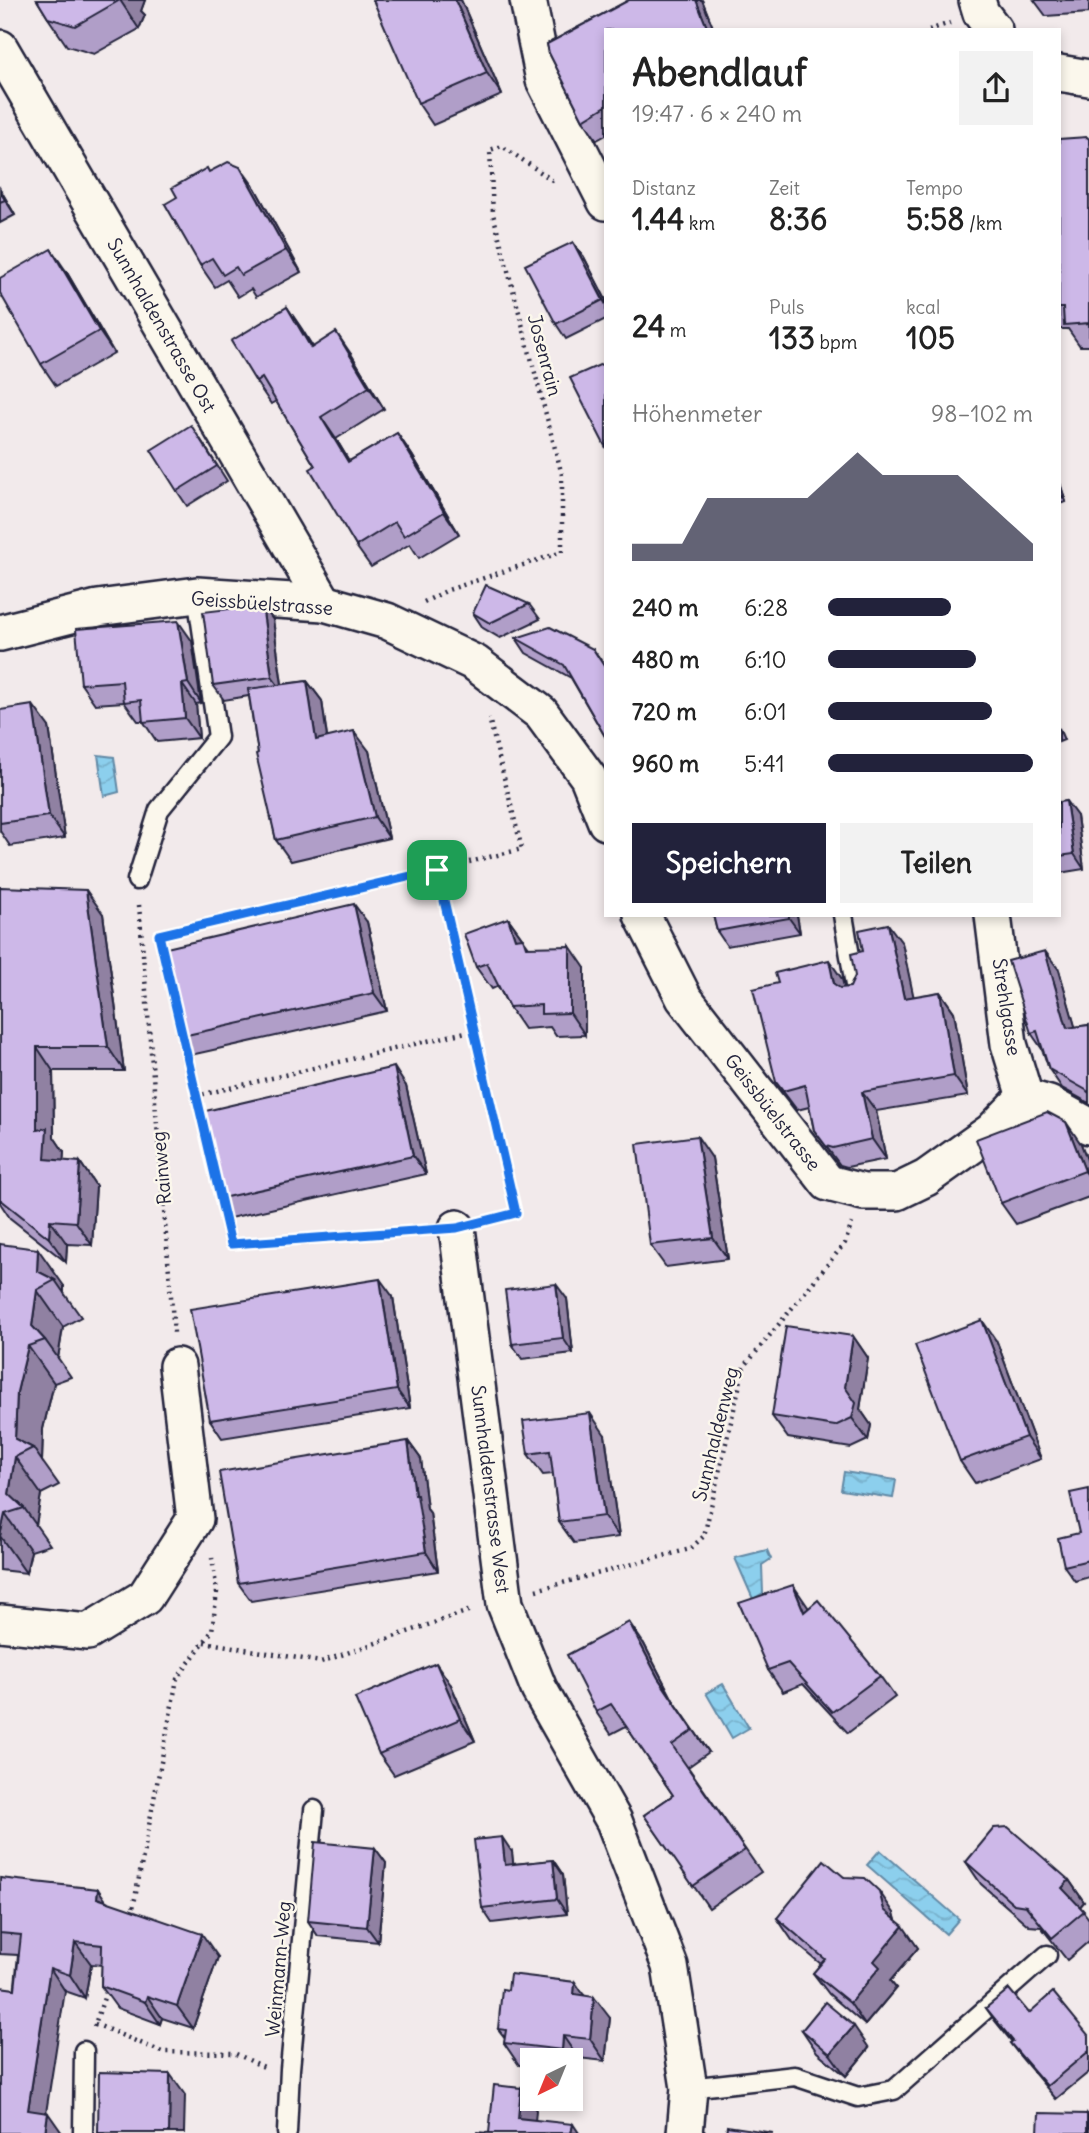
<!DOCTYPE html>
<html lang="de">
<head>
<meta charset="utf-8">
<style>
  body { margin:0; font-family:Delius,sans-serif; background:#f2f2f2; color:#222; height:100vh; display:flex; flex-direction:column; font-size:26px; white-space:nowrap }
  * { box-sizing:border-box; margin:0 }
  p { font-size:23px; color:#767676 }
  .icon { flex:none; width:38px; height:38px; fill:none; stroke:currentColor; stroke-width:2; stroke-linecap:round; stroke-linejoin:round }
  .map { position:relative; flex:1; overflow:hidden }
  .panel { position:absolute; left:604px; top:28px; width:457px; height:889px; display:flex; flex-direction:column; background:#fff; border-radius:0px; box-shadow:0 4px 10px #0003 }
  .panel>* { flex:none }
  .needle { width:46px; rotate:223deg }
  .fabs { position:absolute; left:520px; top:2048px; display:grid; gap:14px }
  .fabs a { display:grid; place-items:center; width:63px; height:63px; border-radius:0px; background:#fff; box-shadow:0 4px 10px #0003; font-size:35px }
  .pin { position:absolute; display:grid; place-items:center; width:60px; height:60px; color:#fff; margin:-30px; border-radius:14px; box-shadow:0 4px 10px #0006 }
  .round { display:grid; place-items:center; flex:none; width:74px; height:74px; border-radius:0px; background:#f2f2f2 }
  .headline { display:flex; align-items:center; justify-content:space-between; height:119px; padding:0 28px }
  h1 { font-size:38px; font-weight:700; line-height:52px }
  .metrics { display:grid; grid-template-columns:repeat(3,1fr); gap:10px; height:119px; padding:7px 28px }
  .metrics div { display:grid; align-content:center }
  .metrics b { font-size:30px; font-weight:700 }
  .metrics small { font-size:19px; font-weight:400 }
  .metrics p { font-size:19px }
  .chart { height:196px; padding:14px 28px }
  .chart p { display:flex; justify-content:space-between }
  .chart svg { width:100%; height:126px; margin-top:7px; fill:#22223b; opacity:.7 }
  .action { display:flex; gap:14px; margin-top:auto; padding:14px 28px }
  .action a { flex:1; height:80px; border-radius:0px; background:#22223b; color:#fff; font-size:28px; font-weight:700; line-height:80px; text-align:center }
  .action a+a { background:#f2f2f2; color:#222 }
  ul { padding:0 28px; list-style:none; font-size:23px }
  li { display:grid; grid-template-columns:112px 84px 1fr; align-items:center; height:52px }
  li i { height:18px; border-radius:9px; background:#22223b }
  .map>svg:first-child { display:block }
  .water { fill:url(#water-waves); stroke:#628aa6; stroke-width:2 }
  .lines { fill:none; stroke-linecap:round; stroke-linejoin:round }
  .service-casing { stroke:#22223b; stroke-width:23 }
  .minor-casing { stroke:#22223b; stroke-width:40 }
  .path { stroke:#22223b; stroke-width:4.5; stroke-dasharray:2 5; stroke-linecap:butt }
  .service { stroke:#fbf7ec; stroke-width:18 }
  .minor { stroke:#fbf7ec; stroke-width:35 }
  .wall { fill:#b09ec8; stroke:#22223b; stroke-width:2 }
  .shaded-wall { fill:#9081a2; stroke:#22223b; stroke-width:2 }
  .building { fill:#cdb8e8; stroke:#22223b; stroke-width:2 }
  .route-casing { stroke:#fff; stroke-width:14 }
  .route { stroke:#1a73e8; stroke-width:9 }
  .labels { text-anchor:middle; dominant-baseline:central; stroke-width:5; stroke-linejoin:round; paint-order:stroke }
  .street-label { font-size:19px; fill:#22223b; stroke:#fbf7ec }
</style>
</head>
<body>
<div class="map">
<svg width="1089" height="2133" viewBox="0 0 1089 2133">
  <defs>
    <pattern id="water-waves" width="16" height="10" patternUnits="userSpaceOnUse" patternTransform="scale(1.75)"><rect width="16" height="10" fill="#8ccfed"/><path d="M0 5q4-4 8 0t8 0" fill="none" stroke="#78b1cc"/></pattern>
  </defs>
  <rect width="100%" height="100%" fill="#f2eaeb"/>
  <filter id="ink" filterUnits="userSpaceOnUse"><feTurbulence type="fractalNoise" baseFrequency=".0143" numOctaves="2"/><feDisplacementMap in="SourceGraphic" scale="14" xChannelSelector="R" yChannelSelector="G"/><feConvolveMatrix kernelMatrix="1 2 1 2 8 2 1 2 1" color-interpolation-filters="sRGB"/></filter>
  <g filter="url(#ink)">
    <!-- water -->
    <g class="water">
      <path d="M98,755L114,757L119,792L104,796Z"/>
      <path d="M844,1472L896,1480L893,1498L841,1490Z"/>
      <path d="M767,1550L771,1559L762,1565L763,1593L753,1599L735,1558Z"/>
      <path d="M723,1684L749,1728L732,1738L706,1693Z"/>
      <path d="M880,1850L959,1919L946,1934L867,1865Z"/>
    </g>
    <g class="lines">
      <defs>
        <g id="service">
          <path d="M137,880L159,810L218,737L197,595"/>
          <path d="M843,915L857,997"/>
          <path d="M689,2088L795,2076L858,2097L894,2090L1047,1955"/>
          <path d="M83,2133L84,2051"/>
          <path d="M287,2133L290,2069L314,1810"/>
        </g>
        <g id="minor">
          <path d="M528,0L544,80L606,202"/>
          <path d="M977,0L981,13L994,30"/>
          <path d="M0,48L324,603"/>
          <path d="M1059,73L1089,78"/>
          <path d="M0,633L98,608L197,595L324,603L387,621L475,663L541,713L588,777L606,822"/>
          <path d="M642,915L684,998L828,1183L863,1192H897L926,1178L992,1131L1025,1097"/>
          <path d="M993,915L1009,1044L1025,1097"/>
          <path d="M1025,1097L1049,1104L1089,1126"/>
          <path d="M457,1228L505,1604L539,1689L614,1821L670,1966L689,2088L685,2133"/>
          <path d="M0,1623L88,1632L145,1597L195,1519L177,1366"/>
        </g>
      </defs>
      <!-- service casing -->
      <use href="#service" class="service-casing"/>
      <!-- minor casing -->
      <use href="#minor" class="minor-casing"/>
      <!-- path -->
      <g class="path">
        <path d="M929,30L950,23"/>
        <path d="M424,602L448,590L562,552V475L493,214L490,150L502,146L552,180L555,178"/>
        <path d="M139,905L174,1333"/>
        <path d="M163,953L159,935L437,870"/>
        <path d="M184,1044L201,1117"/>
        <path d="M196,1096L474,1030"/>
        <path d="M221,1204L231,1244L425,1230"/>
        <path d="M489,1220L516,1213L437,870L522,849L489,718"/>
        <path d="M536,1590L690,1549L704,1536L744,1367L845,1243L852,1223"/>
        <path d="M204,1642L321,1662L471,1610"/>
        <path d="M132,1914L177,1679L212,1631L217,1592L212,1558"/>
        <path d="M95,2024L162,2052L234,2053L264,2067"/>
        <path d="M94,2027L107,1989"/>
      </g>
      <!-- service -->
      <use href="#service" class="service"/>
      <!-- minor -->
      <use href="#minor" class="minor"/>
    </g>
    <!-- wall -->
    <g class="wall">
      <path d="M37,0H145L141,11L145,15L139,29L94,54L67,46L48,18Z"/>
      <path d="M461,0L502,95L433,125L418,103Z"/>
      <path d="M629,0H702L714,30H606V135L597,140L583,120L549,53L547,44Z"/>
      <path d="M1034,0H1089V13L1046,16Z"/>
      <path d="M1059,139H1089V346H1080L1068,329H1059Z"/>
      <path d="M210,172L255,188L301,272L256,297L251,289L238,297L227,280L215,287L200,265L177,197Z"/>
      <path d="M0,189L15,215L0,223Z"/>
      <path d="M584,257L606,300V319L566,339L556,324Z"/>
      <path d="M66,271L114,353L56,386L41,364Z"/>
      <path d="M287,307L313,347L351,354L384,409L336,439L349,461L397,433L412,455L459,534L419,558L410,544L371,567L356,546L315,466L276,401L271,404L256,382Z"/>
      <path d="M201,440L227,481L187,506L177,491Z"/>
      <path d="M1059,480L1066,502L1059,504Z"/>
      <path d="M529,604L540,619L500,638L483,628L473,613Z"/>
      <path d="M262,605L273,620L282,684L307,681L322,701L327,737L369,751L389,838L291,861L276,840L258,753L249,696L224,700L213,685Z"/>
      <path d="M516,638L593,649L606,667V738L571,678L526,653Z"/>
      <path d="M192,641L201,703L196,704L199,738L157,742L143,721H138L124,702L95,704L81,684Z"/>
      <path d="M0,710L49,727L65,838L10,846L0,831Z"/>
      <path d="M1059,728L1064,740L1059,742Z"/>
      <path d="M1059,802L1077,816L1084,869L1059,873Z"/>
      <path d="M0,887L103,914L124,1071H53L54,1137L64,1152L63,1161L80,1162L96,1186L92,1245L67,1244L66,1262L10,1218L0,1203Z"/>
      <path d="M713,915H797L800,933L727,946L717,931Z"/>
      <path d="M508,918L529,947L585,968V1035L556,1036L550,1027L524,1029L509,1007L498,986L492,989L476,967Z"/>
      <path d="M367,922L387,1011L191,1055L178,1037Z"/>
      <path d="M902,943L913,997L940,992L954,1012L968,1096L876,1111L886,1159L847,1167L840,1165L814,1130L809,1107L797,1110L776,1082L842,979L844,988L850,987Z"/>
      <path d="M1059,970L1075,1027L1089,1025V1103L1062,1088L1049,1069L1042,1049L1031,1033Z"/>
      <path d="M406,1086L426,1174L230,1218L217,1199Z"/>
      <path d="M1081,1144L1089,1165V1197L1016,1224L1001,1203Z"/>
      <path d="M712,1158L728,1259L666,1267L650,1245Z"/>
      <path d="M0,1244L64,1286V1293L81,1317L63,1327L58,1358L71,1377L54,1383L43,1429L42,1461L59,1485L41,1494L36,1525L50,1545L31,1551L26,1573L0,1570Z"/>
      <path d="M393,1297L410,1408L222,1438L210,1420Z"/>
      <path d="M567,1299L573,1353L522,1359L512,1344Z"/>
      <path d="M853,1336L868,1358L860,1409L871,1425L868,1440L851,1448L788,1438L772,1416Z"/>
      <path d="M997,1342L1041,1459L975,1483L960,1461Z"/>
      <path d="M605,1435L619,1537L574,1543L559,1522L553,1474L543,1475L528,1454Z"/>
      <path d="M408,1441L421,1459L427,1509L430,1513L438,1571L251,1601L238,1583Z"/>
      <path d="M1089,1489V1577L1075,1581L1064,1566L1079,1533Z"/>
      <path d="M809,1608L880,1676L895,1697L848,1733L803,1684L783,1692L768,1670Z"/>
      <path d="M644,1644L673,1700L709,1752L688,1767L761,1872L709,1908L644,1815L673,1795L626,1726L611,1734L596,1712Z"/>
      <path d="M451,1685L475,1741L394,1775L379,1754Z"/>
      <path d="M375,1848L386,1863L378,1942L318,1936L308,1921Z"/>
      <path d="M512,1852L513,1864L553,1860L563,1875L567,1914L492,1923L482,1908Z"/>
      <path d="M966,1862L1069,1880L1084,1902L1080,1907L1089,1919V1941L1067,1960L1041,1927L1029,1926L981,1884Z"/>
      <path d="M844,1877L894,1913L896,1921L918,1948L890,1981L896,1988L865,2025L829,1994L813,1973L821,1964L792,1940L777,1918Z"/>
      <path d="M0,1878L106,1901L218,1957L193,2028L162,2018L160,2024L117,2008L101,1986L102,1965L91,1964L85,1998L65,1991L0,2133L18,1955L0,1954Z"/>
      <path d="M584,1995L610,2018L605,2061L578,2058L577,2071H570V2060H532V2066L519,2065L504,2043L505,2038L498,2029Z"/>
      <path d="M986,2008L1029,2013L1089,2036V2072L1056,2099L1020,2056L1010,2043L1012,2042L995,2021Z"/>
      <path d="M802,2030L869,2048L846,2076L817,2052Z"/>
    </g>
    <!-- shaded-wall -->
    <g class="shaded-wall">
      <path d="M120,0H145L141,11L145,15L139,29Z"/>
      <path d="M455,0H461L502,95L487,73Z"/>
      <path d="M696,0H702L714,30H708Z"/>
      <path d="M240,167L255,188L301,272L286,250Z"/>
      <path d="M0,189L15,215L0,192Z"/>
      <path d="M573,242L584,257L606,300V305Z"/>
      <path d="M51,249L66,271L114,353L99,331Z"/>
      <path d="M287,307L302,329L326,369L311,348Z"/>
      <path d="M336,332L351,354L384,409L369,387Z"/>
      <path d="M321,417L336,439L363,484L348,462Z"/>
      <path d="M397,433L412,455L459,534L444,512Z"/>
      <path d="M1059,480L1066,502L1059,492Z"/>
      <path d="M262,605L273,620L283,692L272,677Z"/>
      <path d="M178,621L192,641L201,703L188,683Z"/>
      <path d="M307,681L322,701L330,760L316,740Z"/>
      <path d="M182,684L196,704L199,738L185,718Z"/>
      <path d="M33,705L49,727L65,838L49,816Z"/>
      <path d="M354,731L369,751L389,838L375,817Z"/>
      <path d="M1066,801L1077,816L1084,869L1074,854Z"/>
      <path d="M86,890L103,914L124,1071L108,1047Z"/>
      <path d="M354,904L367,922L387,1011L374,993Z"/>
      <path d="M789,915H797L800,933L789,918Z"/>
      <path d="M508,918L523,939H515Z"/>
      <path d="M888,924L902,943L918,1017L904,998Z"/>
      <path d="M570,946L585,968V1035L570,1013Z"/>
      <path d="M1045,951L1059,970L1081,1047L1067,1028Z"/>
      <path d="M829,960L842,979L848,1004L834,984Z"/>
      <path d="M940,992L954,1012L968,1096L954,1076Z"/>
      <path d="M37,1047L53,1071L54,1137L64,1152L62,1183L45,1159L37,1130Z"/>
      <path d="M394,1067L406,1086L426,1174L413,1156Z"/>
      <path d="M862,1092L876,1111L886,1159L872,1139Z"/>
      <path d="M1066,1122L1081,1144L1089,1165V1177L1085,1171Z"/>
      <path d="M697,1136L712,1158L728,1259L713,1238Z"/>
      <path d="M80,1162L96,1186L92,1245L76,1222Z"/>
      <path d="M50,1220L67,1244L66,1262L49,1238Z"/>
      <path d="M38,1249L64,1286V1293L55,1280L37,1271Z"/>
      <path d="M380,1279L393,1297L410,1408L397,1390Z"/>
      <path d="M556,1284L567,1299L573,1353L563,1338Z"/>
      <path d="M37,1290L63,1327L58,1358L45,1340L32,1326Z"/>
      <path d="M982,1320L997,1342L1041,1459L1026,1437Z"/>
      <path d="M853,1336L868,1358L860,1409L871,1425L868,1440L852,1418L845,1387Z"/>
      <path d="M28,1346L54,1383L43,1429L42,1461L33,1448L15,1439L17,1392Z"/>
      <path d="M590,1413L605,1435L619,1537L604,1516Z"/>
      <path d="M408,1441L421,1459L427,1509L430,1513L438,1571L426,1552L415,1495Z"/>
      <path d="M15,1457L41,1494L36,1525L24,1508L9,1494Z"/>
      <path d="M5,1514L31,1551L26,1573L0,1536Z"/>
      <path d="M793,1585L808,1607L819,1633L804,1612Z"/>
      <path d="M629,1622L644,1644L673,1700L709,1752L658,1678Z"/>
      <path d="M436,1663L451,1685L475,1741L460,1719Z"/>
      <path d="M502,1837L512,1852L515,1880L505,1865Z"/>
      <path d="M375,1848L386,1863L378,1942L367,1927Z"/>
      <path d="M553,1860L563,1875L567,1914L557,1899Z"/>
      <path d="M1069,1880L1084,1902L1078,1909L1062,1888Z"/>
      <path d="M98,1889L113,1911L97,1898Z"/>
      <path d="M879,1891L894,1913L899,1931L903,1926L918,1948L890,1981L896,1988L865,2025L850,2003L874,1961L884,1910Z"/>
      <path d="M202,1934L218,1957L193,2028L177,2006Z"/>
      <path d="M75,1942L91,1964L85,1998L70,1975Z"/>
      <path d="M50,1968L65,1991L43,2132L28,2110Z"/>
      <path d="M575,1982L590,2004L574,1994Z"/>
      <path d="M147,1996L162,2018L160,2024L145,2002Z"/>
      <path d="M594,1997L610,2018L605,2061L590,2039Z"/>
      <path d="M854,2026L869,2048L846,2076L830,2054Z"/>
      <path d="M563,2036L578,2058L577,2071L570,2062V2060H569L562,2050Z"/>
      <path d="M170,2074L185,2095L184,2133H169Z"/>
      <path d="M521,2088L536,2110L534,2133L518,2118Z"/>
      <path d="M48,2113L62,2133H45Z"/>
      <path d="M1087,2114L1089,2117V2133H1087Z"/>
      <path d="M573,2124L579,2133H571Z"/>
    </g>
    <!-- building -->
    <g class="building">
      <path d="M37,0H120L75,26L48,18Z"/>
      <path d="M373,0H455L487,73L418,103Z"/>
      <path d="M629,0H696L708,30H606V106L583,120L549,53L547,44Z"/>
      <path d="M1087,137L1089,139V323L1064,325L1063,308H1059V139Z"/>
      <path d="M228,162L240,167L286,250L241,275L236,267L223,275L212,258L200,265L165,204L177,197L172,188L207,168L209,172Z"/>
      <path d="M0,192L5,200L0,202Z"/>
      <path d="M573,242L603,300L556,324L525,265Z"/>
      <path d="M51,249L99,331L41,364L0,293V278Z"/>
      <path d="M287,307L311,348L336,332L369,387L321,417L348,462L397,433L444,512L404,536L395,522L356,546L310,469L315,466L262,378L256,382L231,341Z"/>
      <path d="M604,363L606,367V448L570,378Z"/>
      <path d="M191,425L217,466L177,491L151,450Z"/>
      <path d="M486,585L529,604L490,623L473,613Z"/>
      <path d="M262,605L272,677L213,685L203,612Z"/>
      <path d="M178,621L188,683L182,684L185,718L143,722L141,700L124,702L122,681L81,684L76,629Z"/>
      <path d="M550,627L593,649L606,669V738L564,665L516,638Z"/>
      <path d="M307,681L316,740L354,731L375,817L276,840L256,754L258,753L248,689Z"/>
      <path d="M33,705L49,816L0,823V710Z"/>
      <path d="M1066,801L1074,854L1059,856V802Z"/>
      <path d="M0,887L86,890L108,1047H37V1130L47,1128L45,1159L80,1162L76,1222L50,1220L49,1238L0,1199Z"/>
      <path d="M354,904L374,993L178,1037L158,950Z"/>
      <path d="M713,915H789V918L717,931Z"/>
      <path d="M508,918L515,939L523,938L526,947L570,946V1013L541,1014V1005L509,1007L487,963L476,967L464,934Z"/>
      <path d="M888,924L904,998L940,992L954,1076L862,1092L872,1139L833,1148L826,1146L814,1130L805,1085L783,1091L776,1082L753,989L778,983L775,973L829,960L834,984L840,988L850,987L855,976L851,954L863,951L859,930Z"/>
      <path d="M1045,951L1067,1028L1089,1025V1093L1086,1090L1049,1069L1037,1031L1031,1033L1008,961Z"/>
      <path d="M394,1067L413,1156L217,1199L197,1113Z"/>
      <path d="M1047,1112L1066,1122L1085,1171L1001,1203L976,1139Z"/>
      <path d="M697,1136L713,1238L650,1245L637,1144Z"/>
      <path d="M0,1244L38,1249L37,1271L55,1280L37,1290L32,1326L45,1340L28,1346L17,1392L15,1439L33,1448L15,1457L9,1494L24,1508L5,1514L0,1536Z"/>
      <path d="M380,1279L397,1390L210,1420L190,1309Z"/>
      <path d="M556,1284L563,1338L512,1344L505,1290Z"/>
      <path d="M982,1320L1026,1437L960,1461L915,1345Z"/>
      <path d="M786,1326L853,1336L845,1387L856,1403L852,1418L835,1426L772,1416Z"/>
      <path d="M590,1413L604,1516L559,1522L550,1451L528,1454L523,1421Z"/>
      <path d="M408,1441L415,1495H417L426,1552L238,1583L219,1472Z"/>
      <path d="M1089,1489V1560L1064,1566L1058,1538L1079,1533L1070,1493Z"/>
      <path d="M793,1585L804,1612L818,1600L880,1676L832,1712L788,1663L768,1670L739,1603Z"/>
      <path d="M629,1622L658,1678L693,1730L672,1745L745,1850L693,1886L644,1815L673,1795L611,1704L596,1712L567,1655Z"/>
      <path d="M436,1663L460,1719L379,1754L355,1698Z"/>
      <path d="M1008,1827L1069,1880L1062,1888L1084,1911L1052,1938L1026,1906L1014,1904L966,1862L994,1828Z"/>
      <path d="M502,1837L505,1865L553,1860L557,1899L482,1908L474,1840Z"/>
      <path d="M315,1842L375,1848L367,1927L308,1921Z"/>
      <path d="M824,1860L844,1877L865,1878L879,1891L884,1910L903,1926L874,1961L880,1967L850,2003L813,1973L825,1959L777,1918Z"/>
      <path d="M0,1878L98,1889L97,1898L202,1934L177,2006L147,1996L145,2002L101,1986L102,1945L75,1942L70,1975L50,1968L28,2110L48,2113L45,2133H0V1987L15,1989L21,1935L0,1933Z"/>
      <path d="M510,1974L575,1982L574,1994L594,1997L590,2039L563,2036L562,2050L504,2043L506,2030L498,2029L502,1989L508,1990Z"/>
      <path d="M1009,1989L1029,2013L1053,1992L1089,2036V2051L1047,2086L1010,2043L1013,2041L986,2008Z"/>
      <path d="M825,2002L854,2026L830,2054L802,2030Z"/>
      <path d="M99,2072L170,2074L169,2133H98Z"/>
      <path d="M494,2085L521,2088L518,2118L573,2124L571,2133H477V2132L489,2133Z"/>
      <path d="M1039,2113L1087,2114V2133H1038Z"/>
      <path d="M727,2126L773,2133H726Z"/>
    </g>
  </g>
  <g class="lines" filter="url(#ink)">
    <defs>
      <path id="route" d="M437,870L516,1213L457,1228L231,1244L159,935Z"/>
    </defs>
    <!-- route casing -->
    <use href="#route" class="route-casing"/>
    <!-- route -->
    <use href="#route" class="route"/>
  </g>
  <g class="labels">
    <!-- street labels -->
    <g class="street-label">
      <text transform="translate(162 325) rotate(60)">Sunnhaldenstrasse Ost</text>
      <text transform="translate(545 355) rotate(75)">Josenrain</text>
      <text transform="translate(262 603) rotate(4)">Geissbüelstrasse</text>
      <text transform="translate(1007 1007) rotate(81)">Strehlgasse</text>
      <text transform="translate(773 1112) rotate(52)">Geissbüelstrasse</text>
      <text transform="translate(161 1168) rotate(-95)">Rainweg</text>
      <text transform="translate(715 1434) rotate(-76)">Sunnhaldenweg</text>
      <text transform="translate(491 1489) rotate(83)">Sunnhaldenstrasse West</text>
      <text transform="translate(278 1969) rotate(-85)">Weinmann-Weg</text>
    </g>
  </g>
</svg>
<div class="fabs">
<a><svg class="needle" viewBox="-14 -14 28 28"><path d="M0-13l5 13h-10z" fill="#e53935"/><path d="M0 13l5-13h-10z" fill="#767676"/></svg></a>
</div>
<div class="pin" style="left:437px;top:870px;background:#1e9e55"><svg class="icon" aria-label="arrive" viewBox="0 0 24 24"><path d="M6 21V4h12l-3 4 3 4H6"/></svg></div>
<section class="panel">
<div class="headline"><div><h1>Abendlauf</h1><p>19:47 · 6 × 240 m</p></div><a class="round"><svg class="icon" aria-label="share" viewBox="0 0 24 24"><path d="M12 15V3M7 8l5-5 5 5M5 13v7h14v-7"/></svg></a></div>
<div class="metrics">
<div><p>Distanz</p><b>1.44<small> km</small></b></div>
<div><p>Zeit</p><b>8:36</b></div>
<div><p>Tempo</p><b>5:58<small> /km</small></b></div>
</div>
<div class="metrics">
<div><b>24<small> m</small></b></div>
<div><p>Puls</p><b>133<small> bpm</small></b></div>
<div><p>kcal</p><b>105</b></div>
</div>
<div class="chart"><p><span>Höhenmeter</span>98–102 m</p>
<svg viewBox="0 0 160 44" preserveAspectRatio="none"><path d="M0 44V38L10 38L20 38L30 22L40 22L50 22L60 22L70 22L80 14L90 6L100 14L110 14L120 14L130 14L140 22L150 30L160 38V44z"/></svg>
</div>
<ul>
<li><b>240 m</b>6:28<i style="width:60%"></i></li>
<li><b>480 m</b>6:10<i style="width:72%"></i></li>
<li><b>720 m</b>6:01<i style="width:80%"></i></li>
<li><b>960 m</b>5:41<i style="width:100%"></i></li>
</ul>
<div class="action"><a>Speichern</a><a>Teilen</a></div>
</section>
</div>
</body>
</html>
